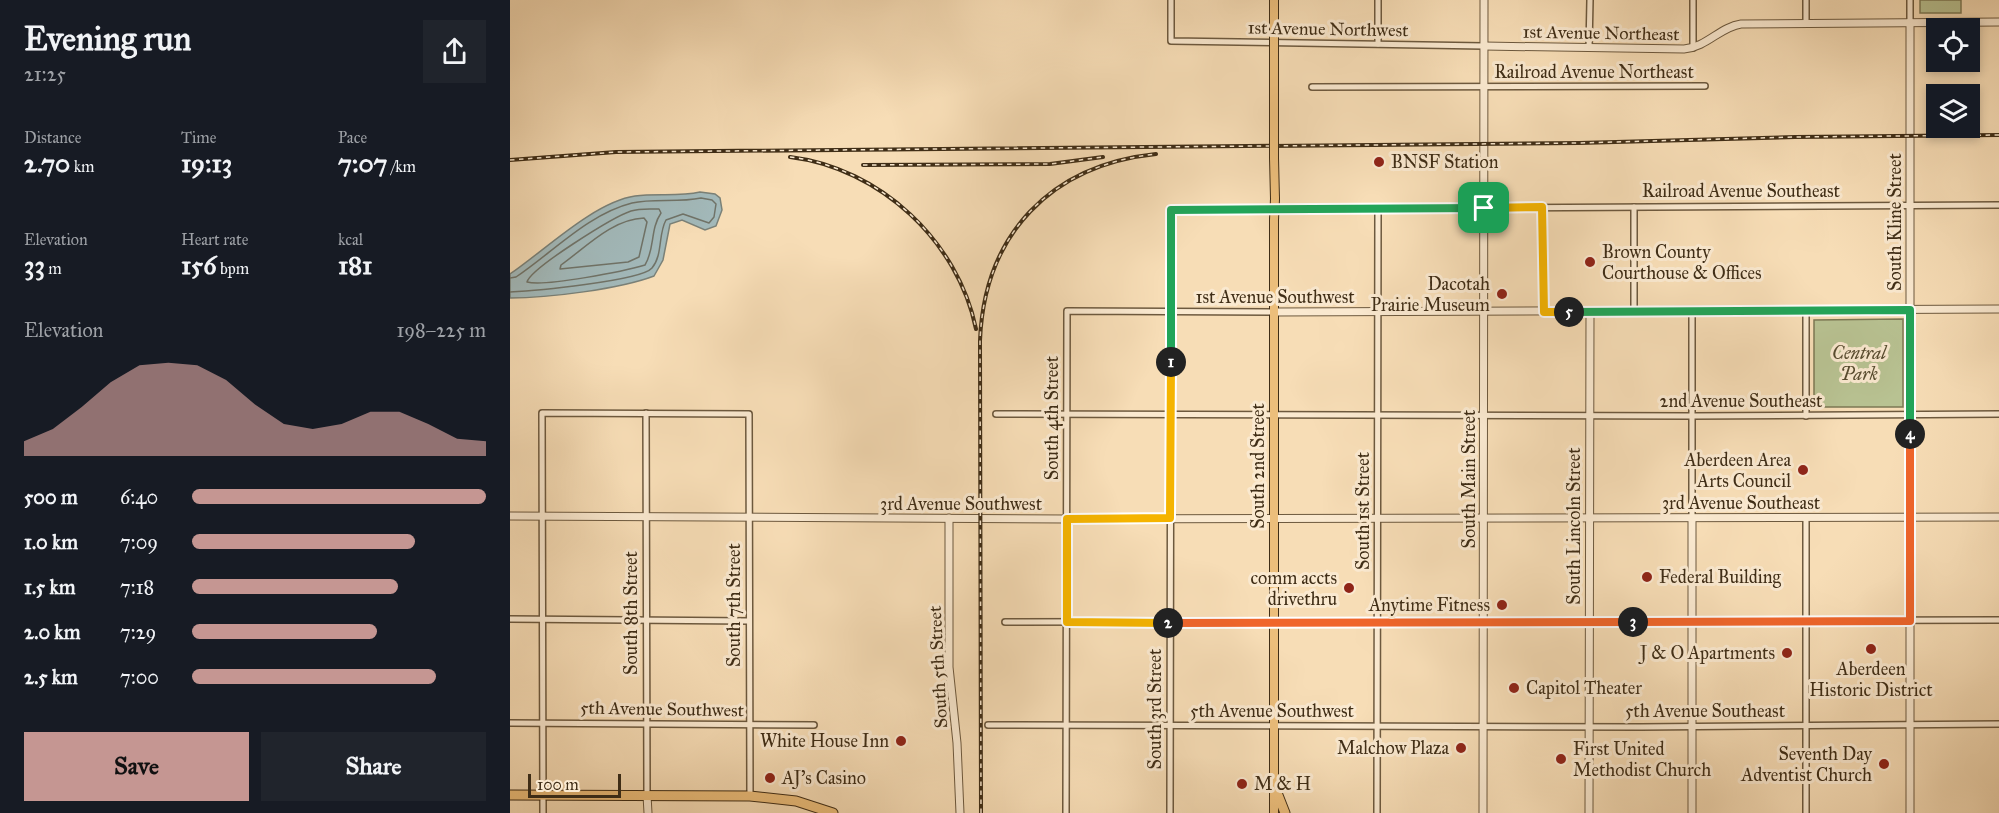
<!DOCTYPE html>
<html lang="en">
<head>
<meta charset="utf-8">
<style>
  body { margin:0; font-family:"IM FELL Great Primer",serif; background:#20242c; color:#f1f3f6; height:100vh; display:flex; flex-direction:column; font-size:22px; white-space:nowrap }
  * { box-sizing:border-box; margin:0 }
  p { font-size:20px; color:#9ea1a6 }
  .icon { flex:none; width:33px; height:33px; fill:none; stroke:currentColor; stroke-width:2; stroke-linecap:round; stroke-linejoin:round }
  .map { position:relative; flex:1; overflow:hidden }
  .drawer { display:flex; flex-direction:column; background:#171b24; width:510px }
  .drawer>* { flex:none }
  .tools { position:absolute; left:1416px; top:18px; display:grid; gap:12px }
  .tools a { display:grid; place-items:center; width:54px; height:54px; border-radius:0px; background:#171b24; box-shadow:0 3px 9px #0003; font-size:30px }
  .scale { position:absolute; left:18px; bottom:15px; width:93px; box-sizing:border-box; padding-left:6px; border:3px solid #3f2d16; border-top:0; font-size:16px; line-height:21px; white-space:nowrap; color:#3f2d16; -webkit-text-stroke:4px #fae9d0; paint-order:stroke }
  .pin { position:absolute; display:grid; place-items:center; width:51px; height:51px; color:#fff; margin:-26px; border-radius:12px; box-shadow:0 3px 9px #0006 }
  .km { position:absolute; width:30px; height:30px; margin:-15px; border-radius:50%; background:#222; color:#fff; font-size:16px; line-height:30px; text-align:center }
  .round { display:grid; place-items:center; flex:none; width:63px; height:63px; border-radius:0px; background:#20242c }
  .headline { display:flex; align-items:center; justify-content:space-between; height:102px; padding:0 24px }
  h1 { font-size:33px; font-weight:700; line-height:45px }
  .figures { display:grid; grid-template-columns:repeat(3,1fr); gap:9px; height:102px; padding:6px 24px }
  .figures div { display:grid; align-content:center }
  .figures b { font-size:26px; font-weight:700 }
  .figures small { font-size:16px; font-weight:400 }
  .figures p { font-size:16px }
  .chart { height:168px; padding:12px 24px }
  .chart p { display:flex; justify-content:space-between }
  .chart svg { width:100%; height:108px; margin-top:6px; fill:#c59692; opacity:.7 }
  .button { display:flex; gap:12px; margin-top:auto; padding:12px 24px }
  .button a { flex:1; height:69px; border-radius:0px; background:#c59692; color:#111; font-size:24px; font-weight:700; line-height:69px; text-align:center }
  .button a+a { background:#20242c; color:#f1f3f6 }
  ul { padding:0 24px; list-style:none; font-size:20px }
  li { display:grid; grid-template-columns:96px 72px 1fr; align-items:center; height:45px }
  li i { height:15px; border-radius:8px; background:#c59692 }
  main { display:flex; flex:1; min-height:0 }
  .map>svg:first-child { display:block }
  .green { fill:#b8c292; stroke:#7c7854; stroke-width:1.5 }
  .water { fill:#a2b9ba; stroke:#7a8178; stroke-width:1.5 }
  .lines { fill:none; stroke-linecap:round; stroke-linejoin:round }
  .shore { stroke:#707368; stroke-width:1.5 }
  .minor-casing { stroke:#6d593e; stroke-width:8 }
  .tertiary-casing { stroke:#6d593e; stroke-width:9 }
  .primary-casing { stroke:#3f2d16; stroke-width:10 }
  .trunk-casing { stroke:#3f2d16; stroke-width:11 }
  .minor { stroke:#fae9d0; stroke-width:5 }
  .tertiary { stroke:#fae9d0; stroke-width:7 }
  .primary { stroke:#ecbe7b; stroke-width:8 }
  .trunk { stroke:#ecbe7b; stroke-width:9 }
  .rail-casing { stroke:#3f2d16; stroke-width:4 }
  .rail { stroke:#fae9d0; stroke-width:1.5; stroke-dasharray:4.5; stroke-linecap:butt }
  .primary-bridge-casing { stroke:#3f2d16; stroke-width:10; stroke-linecap:butt }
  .primary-bridge { stroke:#ecbe7b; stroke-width:8 }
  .split-1-casing { stroke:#fff; stroke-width:12 }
  .split-2-casing { stroke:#fff; stroke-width:12 }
  .split-3-casing { stroke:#fff; stroke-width:12 }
  .split-4-casing { stroke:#fff; stroke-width:12 }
  .split-5-casing { stroke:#fff; stroke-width:12 }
  .split-6-casing { stroke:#fff; stroke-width:12 }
  .split-1 { stroke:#22a559; stroke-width:8 }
  .split-2 { stroke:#f5b400; stroke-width:8 }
  .split-3 { stroke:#f0652b; stroke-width:8 }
  .split-4 { stroke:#f0652b; stroke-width:8 }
  .split-5 { stroke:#22a559; stroke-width:8 }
  .split-6 { stroke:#f5b400; stroke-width:8 }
  .poi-dot { fill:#8f2418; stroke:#fae9d0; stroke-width:2 }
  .labels { text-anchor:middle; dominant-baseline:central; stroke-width:6; stroke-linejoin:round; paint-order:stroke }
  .street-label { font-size:18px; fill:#3f2d16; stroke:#fae9d0 }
  .poi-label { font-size:18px; fill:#3f2d16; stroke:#fae9d0; text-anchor:end }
  .park-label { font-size:18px; font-style:italic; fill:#574b2f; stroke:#fae9d0 }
</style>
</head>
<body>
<main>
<section class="drawer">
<div class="headline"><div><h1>Evening run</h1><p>21:25</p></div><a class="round"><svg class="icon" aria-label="share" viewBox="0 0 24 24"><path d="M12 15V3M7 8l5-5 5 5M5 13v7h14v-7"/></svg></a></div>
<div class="figures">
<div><p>Distance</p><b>2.70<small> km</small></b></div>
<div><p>Time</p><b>19:13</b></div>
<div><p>Pace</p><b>7:07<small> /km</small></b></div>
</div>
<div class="figures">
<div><p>Elevation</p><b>33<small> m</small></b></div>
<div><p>Heart rate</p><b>156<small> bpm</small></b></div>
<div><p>kcal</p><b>181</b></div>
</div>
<div class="chart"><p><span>Elevation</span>198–225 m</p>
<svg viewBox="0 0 160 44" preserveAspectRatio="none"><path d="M0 44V38L10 33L20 24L30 14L40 7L50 6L60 7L70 13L80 23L90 31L100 33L110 31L120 26L130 26L140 31L150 37L160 38V44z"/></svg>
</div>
<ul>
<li><b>500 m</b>6:40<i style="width:100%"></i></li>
<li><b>1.0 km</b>7:09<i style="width:76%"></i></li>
<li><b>1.5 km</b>7:18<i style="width:70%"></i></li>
<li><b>2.0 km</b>7:29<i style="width:63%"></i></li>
<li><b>2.5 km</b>7:00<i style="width:83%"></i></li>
</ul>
<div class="button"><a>Save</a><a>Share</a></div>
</section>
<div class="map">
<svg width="1489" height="813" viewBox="0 0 1489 813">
  <rect width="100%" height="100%" fill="#f7ddb6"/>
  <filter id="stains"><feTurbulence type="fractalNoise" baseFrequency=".00333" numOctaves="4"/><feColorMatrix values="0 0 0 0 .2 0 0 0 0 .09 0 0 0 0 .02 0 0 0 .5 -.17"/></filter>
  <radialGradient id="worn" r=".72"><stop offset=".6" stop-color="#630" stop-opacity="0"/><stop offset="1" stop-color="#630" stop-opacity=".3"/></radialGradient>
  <!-- green -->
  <g class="green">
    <rect x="1410" y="0" width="41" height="13"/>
    <path d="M1393,319V407H1304V320Z"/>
  </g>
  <!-- water -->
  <path class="water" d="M190,192L205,194L210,198L212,210L206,226L195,230L172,220L160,224L153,260L144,276C110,289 38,298 0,298V274C34,251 84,202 125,196C147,193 168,197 190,192Z"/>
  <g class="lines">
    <!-- shore -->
    <g class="shore">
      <path d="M149,209L151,213C140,229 145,249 135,265C115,271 35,287 17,282C21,268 103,217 121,211C130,208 140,209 149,209Z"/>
      <path d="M134,218L137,222L129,257L118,262L50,269L51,265C75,248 102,219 134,218Z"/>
      <path d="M0,278L6,277C42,253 78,214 122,203C144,198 168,203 191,198L202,200L206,204L204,217L199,223L173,214L156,220C148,234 153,255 142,268C131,281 22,291 0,292"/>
    </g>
    <defs>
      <g id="minor">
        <path d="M661,0V41L974,46"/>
        <path d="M1183,0V48"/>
        <path d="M1400,22V0"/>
        <path d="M1296,24V0"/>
        <path d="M868,44V0"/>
        <path d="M1079,48L1080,0"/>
        <path d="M802,87L1195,86"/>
        <path d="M1032,207L1034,312"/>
        <path d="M1124,207V311"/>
        <path d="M136,413L137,795"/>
        <path d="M486,414L1182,416L1489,414"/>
        <path d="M1296,416V311"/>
        <path d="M1182,519V311"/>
        <path d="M0,619L239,621"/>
        <path d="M495,622L1489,620"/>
        <path d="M0,723L304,725"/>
        <path d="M478,725L1131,727L1489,724"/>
        <path d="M33,813L32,413L239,414L240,796"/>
        <path d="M556,813L557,311L765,312"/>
        <path d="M660,813L661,210L1489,205"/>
        <path d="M867,813L868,209"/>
        <path d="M1296,813V518"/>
      </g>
      <g id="tertiary">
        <path d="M974,46L1174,49C1197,47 1210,27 1231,24L1489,22"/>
        <path d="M765,312L1489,309"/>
        <path d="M0,516L557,519L1489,517"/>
        <path d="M439,518V667L447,743L450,813"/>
        <path d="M137,795L138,813"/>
        <path d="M973,813L974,0"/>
        <path d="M1079,813L1080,311"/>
        <path d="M1182,813V519"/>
        <path d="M1400,813V22"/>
      </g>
      <g id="primary">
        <path d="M764,0V33"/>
        <path d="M764,55V120"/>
        <path d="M764,158L765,199"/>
        <path d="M764,813V220"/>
      </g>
      <g id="trunk">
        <path d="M764,785L775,813"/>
        <path d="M0,795L240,796L286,801L323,813"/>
      </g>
    </defs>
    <!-- minor casing -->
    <use href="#minor" class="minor-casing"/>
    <!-- tertiary casing -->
    <use href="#tertiary" class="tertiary-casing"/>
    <!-- primary casing -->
    <use href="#primary" class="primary-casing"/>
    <!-- trunk casing -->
    <use href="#trunk" class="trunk-casing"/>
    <!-- minor -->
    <use href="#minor" class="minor"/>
    <!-- tertiary -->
    <use href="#tertiary" class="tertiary"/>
    <!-- primary -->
    <use href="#primary" class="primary"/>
    <!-- trunk -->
    <use href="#trunk" class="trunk"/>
    <defs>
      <g id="rail">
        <path d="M280,157C370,168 448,241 466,329"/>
        <path d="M0,160L106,152L1069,143L1285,137L1489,135"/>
        <path d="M353,165L540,164L593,157"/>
        <path d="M471,813L470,341C474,234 541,165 646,154"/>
      </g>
    </defs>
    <!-- rail casing -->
    <use href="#rail" class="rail-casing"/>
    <!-- rail -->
    <use href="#rail" class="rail"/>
    <defs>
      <g id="primary-bridge">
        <path d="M764,33V55"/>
        <path d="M764,120V158"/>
        <path d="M764,220L765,199"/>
      </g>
    </defs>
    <!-- primary-bridge casing -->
    <use href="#primary-bridge" class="primary-bridge-casing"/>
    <!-- primary-bridge -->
    <use href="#primary-bridge" class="primary-bridge"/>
  </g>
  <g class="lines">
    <defs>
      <path id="split-1" d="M661,362V210L974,208"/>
      <path id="split-2" d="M658,623L557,622V519L660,518L661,362"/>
      <path id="split-3" d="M658,623L1123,622"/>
      <path id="split-4" d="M1123,622L1400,621V434"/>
      <path id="split-5" d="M1059,312L1400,310V434"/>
      <path id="split-6" d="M974,208L1032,207L1034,312H1059"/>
    </defs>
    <!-- split-1 casing -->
    <use href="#split-1" class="split-1-casing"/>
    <!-- split-2 casing -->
    <use href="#split-2" class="split-2-casing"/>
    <!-- split-3 casing -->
    <use href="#split-3" class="split-3-casing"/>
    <!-- split-4 casing -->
    <use href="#split-4" class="split-4-casing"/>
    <!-- split-5 casing -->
    <use href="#split-5" class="split-5-casing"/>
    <!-- split-6 casing -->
    <use href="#split-6" class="split-6-casing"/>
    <!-- split-1 -->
    <use href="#split-1" class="split-1"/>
    <!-- split-2 -->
    <use href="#split-2" class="split-2"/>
    <!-- split-3 -->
    <use href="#split-3" class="split-3"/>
    <!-- split-4 -->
    <use href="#split-4" class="split-4"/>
    <!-- split-5 -->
    <use href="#split-5" class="split-5"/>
    <!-- split-6 -->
    <use href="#split-6" class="split-6"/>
  </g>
  <!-- markers -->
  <g class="poi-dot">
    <circle cx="869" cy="162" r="6"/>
    <circle cx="1080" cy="262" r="6"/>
    <circle cx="992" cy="294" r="6"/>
    <circle cx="1293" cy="470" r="6"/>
    <circle cx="1137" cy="577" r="6"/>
    <circle cx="839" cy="588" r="6"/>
    <circle cx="992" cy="605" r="6"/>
    <circle cx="1361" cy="649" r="6"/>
    <circle cx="1277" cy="653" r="6"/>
    <circle cx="1004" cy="688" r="6"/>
    <circle cx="391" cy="741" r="6"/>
    <circle cx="951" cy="748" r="6"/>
    <circle cx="1051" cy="759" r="6"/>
    <circle cx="1374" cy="764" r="6"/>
    <circle cx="260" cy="778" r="6"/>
    <circle cx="732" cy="784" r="6"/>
  </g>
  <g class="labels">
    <!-- street labels -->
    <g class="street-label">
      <text transform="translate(818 29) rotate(1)">1st Avenue Northwest</text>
      <text transform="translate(1091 33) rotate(1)">1st Avenue Northeast</text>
      <text x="1084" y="72">Railroad Avenue Northeast</text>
      <text x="1231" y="191">Railroad Avenue Southeast</text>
      <text transform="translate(1385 222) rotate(-90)">South Kline Street</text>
      <text x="765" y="297">1st Avenue Southwest</text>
      <text x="1231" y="401">2nd Avenue Southeast</text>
      <text transform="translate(542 418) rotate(-90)">South 4th Street</text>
      <text transform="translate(748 466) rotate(-90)">South 2nd Street</text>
      <text transform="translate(959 479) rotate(-90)">South Main Street</text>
      <text x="1231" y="503">3rd Avenue Southeast</text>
      <text x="451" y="504">3rd Avenue Southwest</text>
      <text transform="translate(853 511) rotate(-90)">South 1st Street</text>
      <text transform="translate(1064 526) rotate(-90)">South Lincoln Street</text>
      <text transform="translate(224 605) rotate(-90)">South 7th Street</text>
      <text transform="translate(121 613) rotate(-90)">South 8th Street</text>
      <text transform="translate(428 667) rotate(-93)">South 5th Street</text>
      <text transform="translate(152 709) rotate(1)">5th Avenue Southwest</text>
      <text transform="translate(645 709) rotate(-90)">South 3rd Street</text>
      <text x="762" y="711">5th Avenue Southwest</text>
      <text x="1195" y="711">5th Avenue Southeast</text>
    </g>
    <!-- poi labels -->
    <g class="poi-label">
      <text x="881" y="162" text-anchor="start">BNSF Station</text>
      <text x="1092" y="252" text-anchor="start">Brown County<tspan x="1092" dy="21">Courthouse &amp; Offices</tspan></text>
      <text x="980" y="284">Dacotah<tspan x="980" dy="21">Prairie Museum</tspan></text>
      <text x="1281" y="460">Aberdeen Area<tspan x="1281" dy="21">Arts Council</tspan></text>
      <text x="1149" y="577" text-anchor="start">Federal Building</text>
      <text x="827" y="578">comm accts<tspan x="827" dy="21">drivethru</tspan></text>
      <text x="980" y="605">Anytime Fitness</text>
      <text x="1265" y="653">J &amp; O Apartments</text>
      <text x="1361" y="669" text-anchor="middle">Aberdeen<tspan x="1361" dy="21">Historic District</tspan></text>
      <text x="1016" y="688" text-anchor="start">Capitol Theater</text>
      <text x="379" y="741">White House Inn</text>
      <text x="939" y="748">Malchow Plaza</text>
      <text x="1063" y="749" text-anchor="start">First United<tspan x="1063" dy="21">Methodist Church</tspan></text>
      <text x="1362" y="754">Seventh Day<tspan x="1362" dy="21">Adventist Church</tspan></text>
      <text x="272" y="778" text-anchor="start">AJ's Casino</text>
      <text x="744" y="784" text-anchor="start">M &amp; H</text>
    </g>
    <!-- park labels -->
    <g class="park-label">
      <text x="1349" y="353">Central<tspan x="1349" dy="21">Park</tspan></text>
    </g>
  </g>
  <rect width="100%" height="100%" filter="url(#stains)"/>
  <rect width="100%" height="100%" fill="url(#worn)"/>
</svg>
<div class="tools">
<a><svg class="icon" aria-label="locate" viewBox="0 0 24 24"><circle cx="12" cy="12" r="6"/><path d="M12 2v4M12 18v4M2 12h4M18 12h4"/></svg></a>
<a><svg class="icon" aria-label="layers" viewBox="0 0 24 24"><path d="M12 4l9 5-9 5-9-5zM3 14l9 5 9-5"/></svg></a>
</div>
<div class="scale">100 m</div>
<div class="pin" style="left:974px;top:208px;background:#1e9e55"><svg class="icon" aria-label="arrive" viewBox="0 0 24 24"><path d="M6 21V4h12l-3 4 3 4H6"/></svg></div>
<b class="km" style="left:661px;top:362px">1</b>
<b class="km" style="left:658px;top:623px">2</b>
<b class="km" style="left:1123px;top:622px">3</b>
<b class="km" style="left:1400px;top:434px">4</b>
<b class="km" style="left:1059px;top:312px">5</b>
</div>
</main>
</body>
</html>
